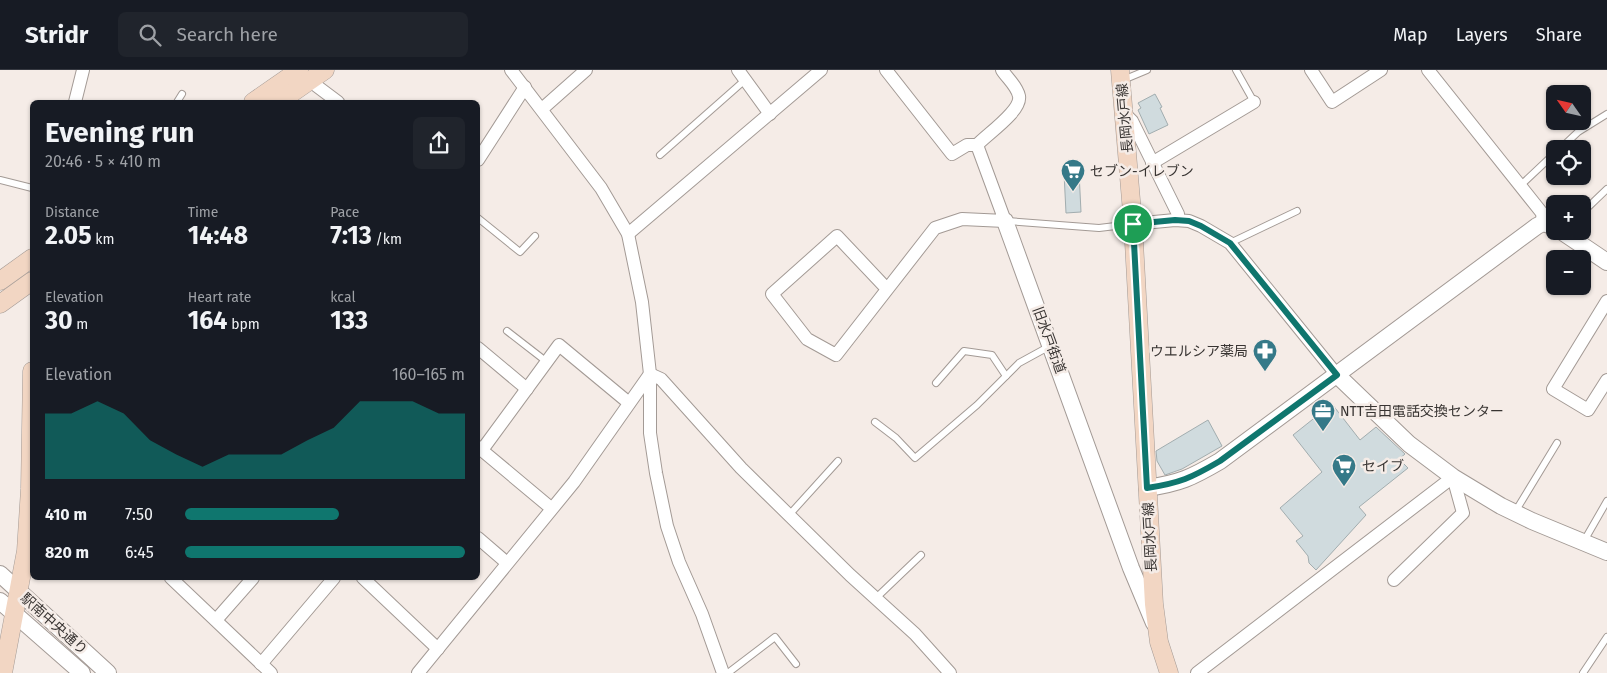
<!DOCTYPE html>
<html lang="en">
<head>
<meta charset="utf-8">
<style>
  body { margin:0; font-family:"Fira Sans","Noto Sans JP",sans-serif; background:#20242c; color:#f1f3f6; height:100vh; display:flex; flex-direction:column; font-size:19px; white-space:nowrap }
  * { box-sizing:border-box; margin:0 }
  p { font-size:16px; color:#9ea1a6 }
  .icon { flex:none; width:28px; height:28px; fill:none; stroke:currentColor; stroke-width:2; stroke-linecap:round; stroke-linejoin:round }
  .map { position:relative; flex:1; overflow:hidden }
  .drawer { position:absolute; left:30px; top:30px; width:450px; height:480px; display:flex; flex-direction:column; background:#171b24; border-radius:8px; box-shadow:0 1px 4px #0004 }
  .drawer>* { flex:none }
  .needle { width:32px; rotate:304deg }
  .fabs { position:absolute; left:1546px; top:15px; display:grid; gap:10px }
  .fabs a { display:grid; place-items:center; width:45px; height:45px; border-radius:8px; background:#171b24; box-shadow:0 1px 4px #0004; font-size:25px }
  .pin { position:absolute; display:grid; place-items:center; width:42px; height:42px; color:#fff; margin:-21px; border:2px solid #fff; border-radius:50%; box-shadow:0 1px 5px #0007 }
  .round { display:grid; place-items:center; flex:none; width:52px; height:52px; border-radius:8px; background:#20242c }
  .head { display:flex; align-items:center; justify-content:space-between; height:85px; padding:0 15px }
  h1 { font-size:28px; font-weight:700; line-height:38px }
  .metrics { display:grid; grid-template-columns:repeat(3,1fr); gap:8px; height:85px; padding:5px 15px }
  .metrics div { display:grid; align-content:center }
  .metrics b { font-size:25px; font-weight:700 }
  .metrics small { font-size:14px; font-weight:400 }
  .metrics p { font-size:14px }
  .chart { height:140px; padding:10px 15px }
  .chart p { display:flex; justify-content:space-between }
  .chart svg { width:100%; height:90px; margin-top:5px; fill:#0f766e; opacity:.7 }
  ul { padding:0 15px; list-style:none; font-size:16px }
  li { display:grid; grid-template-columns:80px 60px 1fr; align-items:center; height:38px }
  li i { height:12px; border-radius:6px; background:#0f766e }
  header { display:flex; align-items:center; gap:30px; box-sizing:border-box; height:70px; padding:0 25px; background:#171b24; border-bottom:1px solid #363941 }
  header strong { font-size:24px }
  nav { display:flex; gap:28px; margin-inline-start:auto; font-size:18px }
  .search { width:350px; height:45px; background:#20242c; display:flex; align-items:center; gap:12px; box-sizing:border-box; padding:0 18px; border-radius:8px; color:#9ea1a6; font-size:19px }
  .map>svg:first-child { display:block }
  .building { fill:#d0dbde; stroke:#a2adaf }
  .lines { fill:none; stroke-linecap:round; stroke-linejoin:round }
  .service-casing { stroke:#a39a95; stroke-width:8 }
  .minor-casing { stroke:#a39a95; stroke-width:14 }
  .tertiary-casing { stroke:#a39a95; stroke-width:18 }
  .secondary-casing { stroke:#a39a95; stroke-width:19 }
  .service { stroke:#fff; stroke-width:6 }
  .minor { stroke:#fff; stroke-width:12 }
  .tertiary { stroke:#fff; stroke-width:16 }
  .secondary { stroke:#f2d6c3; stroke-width:18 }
  .route-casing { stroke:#fff; stroke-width:10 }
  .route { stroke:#0f766e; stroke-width:6 }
  .labels { text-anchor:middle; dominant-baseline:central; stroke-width:5; stroke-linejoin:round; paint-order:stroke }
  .street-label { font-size:14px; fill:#383432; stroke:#f5ece7 }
  .poi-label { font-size:14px; fill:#383432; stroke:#f5ece7; text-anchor:start }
</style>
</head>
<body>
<header>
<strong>Stridr</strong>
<div class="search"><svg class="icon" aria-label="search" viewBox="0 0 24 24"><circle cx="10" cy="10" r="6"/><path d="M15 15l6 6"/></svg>Search here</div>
<nav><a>Map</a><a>Layers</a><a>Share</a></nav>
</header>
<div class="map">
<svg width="1607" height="603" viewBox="0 0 1607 603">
  <rect width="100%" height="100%" fill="#f5ece7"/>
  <!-- building -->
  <g class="building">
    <path d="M1155,24L1162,37L1160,38L1168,55L1149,64L1138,40L1141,38L1138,33Z"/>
    <path d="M1079,102L1081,142L1066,143L1064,103Z"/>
    <path d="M1332,334L1360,370L1376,357L1405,384L1399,389L1408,398L1359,437L1366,445L1316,500L1309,493L1308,486L1296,471L1303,466L1280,438L1322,402L1293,365Z"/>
    <path d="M1208,350L1222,376L1182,399L1165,405L1157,391L1156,381Z"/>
  </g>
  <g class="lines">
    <defs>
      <g id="service">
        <path d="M1236,0L1254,32"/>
        <path d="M1123,10L1147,0"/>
        <path d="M177,32L182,24"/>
        <path d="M1560,79L1578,62L1607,44"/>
        <path d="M660,85L745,10"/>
        <path d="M0,110L32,118"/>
        <path d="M1521,115L1555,83"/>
        <path d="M1582,143L1607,119"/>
        <path d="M478,148L520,182L535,166"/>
        <path d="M1007,151L1099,158L1132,154"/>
        <path d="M1230,173L1297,141"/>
        <path d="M507,261L547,292"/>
        <path d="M936,313L964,281L992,285L1006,306"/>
        <path d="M875,352L896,368L915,388L977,335L1019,293L1050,276"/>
        <path d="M1515,442L1557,373"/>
        <path d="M790,444L838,391"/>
        <path d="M1584,471L1607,431"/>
        <path d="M876,528L921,485"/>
        <path d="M728,603L775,567L796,594"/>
        <path d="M1583,603L1607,567"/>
      </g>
      <g id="minor">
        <path d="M511,0L601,118L628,164L642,232L650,304V363L656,403L667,456L679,492L702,544L723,603"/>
        <path d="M738,0L770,44"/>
        <path d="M886,0L952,84L967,75H977"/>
        <path d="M1311,0L1332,32L1381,0"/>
        <path d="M1428,0L1542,143L1543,153"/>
        <path d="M310,11L338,32"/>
        <path d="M75,32L83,0"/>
        <path d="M542,39L586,0"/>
        <path d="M1125,44L1132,51L1178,144V150"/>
        <path d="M478,90L525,17"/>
        <path d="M1152,93L1254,32"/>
        <path d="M1133,154L1175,150L1189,151L1201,156L1230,173L1337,305"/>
        <path d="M628,164L821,0"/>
        <path d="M887,219L837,166L772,224L807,269L836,285L935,158L962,149L1005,151L977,75C987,64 1022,41 1019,26C1017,16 1007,8 1002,0"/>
        <path d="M1607,231L1553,319L1588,340L1607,310"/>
        <path d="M478,278L527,319"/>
        <path d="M478,377L551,438"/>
        <path d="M482,380L559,275L629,333"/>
        <path d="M478,468L507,493"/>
        <path d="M171,508L271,603"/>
        <path d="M363,508L438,579"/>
        <path d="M216,550L253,508"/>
        <path d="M261,594L334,508"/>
        <path d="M418,603L574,412L650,304L661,309L741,398L850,505L915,564L950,603"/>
        <path d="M1197,603L1453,407L1463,443L1394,510"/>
      </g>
      <g id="tertiary">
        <path d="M1005,151L1131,498L1154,553"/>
        <path d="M1561,161L1607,192"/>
        <path d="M1337,305L1409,374L1453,407L1501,436L1532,451L1607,482"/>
        <path d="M1147,418C1180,413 1191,408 1220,391L1537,156L1543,153L1555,157"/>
        <path d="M0,504L108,603"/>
        <path d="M0,531L82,603"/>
      </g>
      <g id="secondary">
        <path d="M1120,0L1133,154L1154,534L1159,572L1169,603"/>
        <path d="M253,32L299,0"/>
        <path d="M279,32L325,0"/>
        <path d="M0,211L32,188"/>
        <path d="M0,234L32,211"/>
        <path d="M3,603L26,481L30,419L32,301"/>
      </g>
    </defs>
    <!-- service casing -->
    <use href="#service" class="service-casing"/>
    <!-- minor casing -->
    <use href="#minor" class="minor-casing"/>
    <!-- tertiary casing -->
    <use href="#tertiary" class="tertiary-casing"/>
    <!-- secondary casing -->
    <use href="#secondary" class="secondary-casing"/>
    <!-- service -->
    <use href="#service" class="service"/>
    <!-- minor -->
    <use href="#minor" class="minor"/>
    <!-- tertiary -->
    <use href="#tertiary" class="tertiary"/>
    <!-- secondary -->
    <use href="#secondary" class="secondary"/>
  </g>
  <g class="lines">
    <defs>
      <path id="route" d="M1175,150L1189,151L1201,156L1230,173L1337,305L1220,391C1191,408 1180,413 1147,418L1133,154Z"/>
    </defs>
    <!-- route casing -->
    <use href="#route" class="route-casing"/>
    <!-- route -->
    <use href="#route" class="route"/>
  </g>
  <!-- icons -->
  <defs>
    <symbol id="supermarket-pin" viewBox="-11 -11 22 30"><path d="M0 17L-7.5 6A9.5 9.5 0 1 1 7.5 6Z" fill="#357988" stroke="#f5ece7"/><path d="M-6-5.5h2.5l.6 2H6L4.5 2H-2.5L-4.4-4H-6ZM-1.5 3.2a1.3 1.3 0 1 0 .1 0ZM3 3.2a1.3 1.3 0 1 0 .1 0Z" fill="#fff"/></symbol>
    <symbol id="pharmacy-pin" viewBox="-11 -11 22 30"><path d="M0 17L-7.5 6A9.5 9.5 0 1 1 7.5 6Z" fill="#357988" stroke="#f5ece7"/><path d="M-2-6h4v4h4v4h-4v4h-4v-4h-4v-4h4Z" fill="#fff"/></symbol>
    <symbol id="office-pin" viewBox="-11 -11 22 30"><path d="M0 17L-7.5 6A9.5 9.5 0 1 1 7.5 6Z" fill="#357988" stroke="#f5ece7"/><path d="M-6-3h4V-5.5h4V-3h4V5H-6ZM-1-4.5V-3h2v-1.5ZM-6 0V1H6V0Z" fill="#fff"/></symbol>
  </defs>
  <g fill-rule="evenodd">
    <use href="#supermarket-pin" x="1059" y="87" width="28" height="38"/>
    <use href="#pharmacy-pin" x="1251" y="267" width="28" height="38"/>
    <use href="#office-pin" x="1309" y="327" width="28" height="38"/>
    <use href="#supermarket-pin" x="1330" y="382" width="28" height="38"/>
  </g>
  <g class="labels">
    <!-- street labels -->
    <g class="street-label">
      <text transform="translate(1125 48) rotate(-95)">長岡水戸線</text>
      <text transform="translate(1049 270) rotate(70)">旧水戸街道</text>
      <text transform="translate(1150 467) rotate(-93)">長岡水戸線</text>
      <text transform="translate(54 554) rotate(42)">駅南中央通り</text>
    </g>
    <!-- poi labels -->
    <g class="poi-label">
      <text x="1090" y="101">セブン-イレブン</text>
      <text x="1248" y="281" text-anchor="end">ウエルシア薬局</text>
      <text x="1340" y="341">NTT吉田電話交換センター</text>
      <text x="1362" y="396">セイブ</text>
    </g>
  </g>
</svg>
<div class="fabs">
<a><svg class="needle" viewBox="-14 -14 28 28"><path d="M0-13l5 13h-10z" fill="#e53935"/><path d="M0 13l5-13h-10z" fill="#9ea1a6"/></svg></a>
<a><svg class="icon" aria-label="locate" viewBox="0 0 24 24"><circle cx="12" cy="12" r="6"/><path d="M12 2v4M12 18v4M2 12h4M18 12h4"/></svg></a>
<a>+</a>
<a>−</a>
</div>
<div class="pin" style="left:1133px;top:154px;background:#1e9e55"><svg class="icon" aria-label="arrive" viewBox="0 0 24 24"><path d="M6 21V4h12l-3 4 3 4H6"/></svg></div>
<section class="drawer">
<div class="head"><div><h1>Evening run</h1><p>20:46 · 5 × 410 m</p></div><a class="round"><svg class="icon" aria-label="share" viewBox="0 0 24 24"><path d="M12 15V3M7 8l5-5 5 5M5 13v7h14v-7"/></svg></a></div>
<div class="metrics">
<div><p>Distance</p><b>2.05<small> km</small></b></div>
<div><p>Time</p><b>14:48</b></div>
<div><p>Pace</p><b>7:13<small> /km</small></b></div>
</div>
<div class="metrics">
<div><p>Elevation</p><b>30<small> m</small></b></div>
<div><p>Heart rate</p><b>164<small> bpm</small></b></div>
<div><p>kcal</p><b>133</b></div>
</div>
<div class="chart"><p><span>Elevation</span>160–165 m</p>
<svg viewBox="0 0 160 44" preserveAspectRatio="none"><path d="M0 44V12L10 12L20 6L30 12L40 25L50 32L60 38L70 32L80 32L90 32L100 25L110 19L120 6L130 6L140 6L150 12L160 12V44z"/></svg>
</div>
<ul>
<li><b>410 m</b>7:50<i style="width:55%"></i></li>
<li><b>820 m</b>6:45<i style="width:100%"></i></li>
</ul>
</section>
</div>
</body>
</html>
